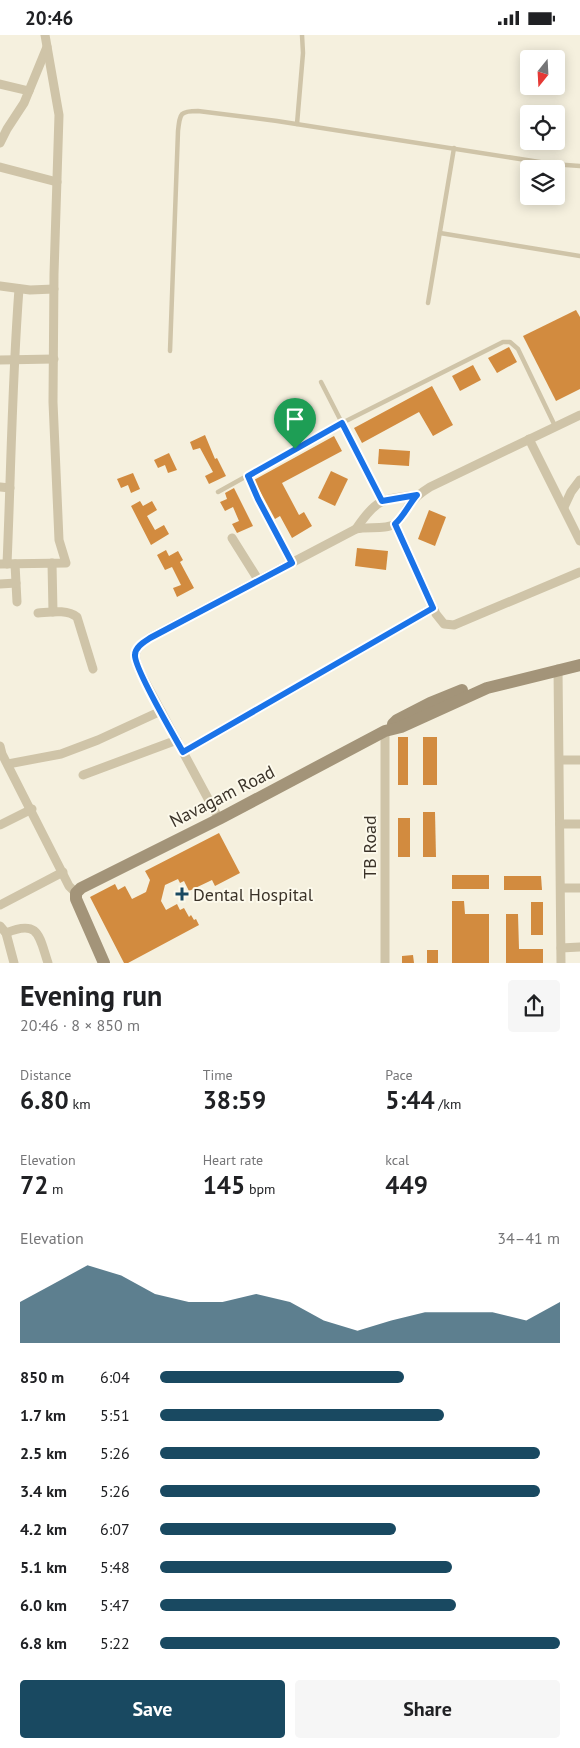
<!DOCTYPE html>
<html lang="en">
<head>
<meta charset="utf-8">
<style>
  body { margin:0; font-family:"PT Sans",sans-serif; background:#f6f6f6; color:#202124; height:100vh; display:flex; flex-direction:column; font-size:19px; white-space:nowrap }
  * { box-sizing:border-box; margin:0 }
  p { font-size:16px; color:#757577 }
  .icon { flex:none; width:28px; height:28px; fill:none; stroke:currentColor; stroke-width:2; stroke-linecap:round; stroke-linejoin:round }
  .map { position:relative; height:928px; overflow:hidden }
  .panel { display:flex; flex-direction:column; background:#fff; flex:1 }
  .panel>* { flex:none }
  .needle { width:32px; rotate:198deg }
  .buttons { position:absolute; left:520px; top:15px; display:grid; gap:10px }
  .buttons a { display:grid; place-items:center; width:45px; height:45px; border-radius:5px; background:#fff; box-shadow:0 2px 12px #0003; font-size:25px }
  .pin { position:absolute; display:grid; place-items:center; width:42px; height:42px; color:#fff; margin:-51px -21px; border-radius:50% 50% 50% 0; rotate:-45deg; box-shadow:0 0 5px #0007 }
  .pin .icon { rotate:45deg }
  .round { display:grid; place-items:center; flex:none; width:52px; height:52px; border-radius:5px; background:#f6f6f6 }
  .headline { display:flex; align-items:center; justify-content:space-between; height:85px; padding:0 20px }
  h1 { font-size:28px; font-weight:700; line-height:38px }
  .figures { display:grid; grid-template-columns:repeat(3,1fr); gap:8px; height:85px; padding:5px 20px }
  .figures div { display:grid; align-content:center }
  .figures b { font-size:25px; font-weight:700 }
  .figures small { font-size:14px; font-weight:400 }
  .figures p { font-size:14px }
  .chart { height:140px; padding:10px 20px }
  .chart p { display:flex; justify-content:space-between }
  .chart svg { width:100%; height:90px; margin-top:5px; fill:#194961; opacity:.7 }
  .action { display:flex; gap:10px; margin-top:auto; padding:10px 20px }
  .action a { flex:1; height:58px; border-radius:5px; background:#194961; color:#fff; font-size:20px; font-weight:700; line-height:58px; text-align:center }
  .action a+a { background:#f6f6f6; color:#202124 }
  ul { padding:0 20px; list-style:none; font-size:16px }
  li { display:grid; grid-template-columns:80px 60px 1fr; align-items:center; height:38px }
  li i { height:12px; border-radius:6px; background:#194961 }
  .status { display:flex; justify-content:space-between; align-items:center; height:35px; padding:0 25px; background:#fff; direction:ltr }
  .status svg { height:14px; fill:currentColor }
  .map>svg:first-child { display:block }
  .building { fill:#d28b3f }
  .lines { fill:none; stroke-linecap:round; stroke-linejoin:round }
  .lane { stroke:#cfc4a8; stroke-width:4.5 }
  .street { stroke:#cfc4a8; stroke-width:9 }
  .secondary { stroke:#a39479; stroke-width:12 }
  .route-casing { stroke:#fff; stroke-width:10 }
  .route { stroke:#1a73e8; stroke-width:6 }
  .poi-dot { fill:#194961; stroke:#fcf9eb; stroke-width:2 }
  .labels { text-anchor:middle; dominant-baseline:central; stroke-width:4; stroke-linejoin:round; paint-order:stroke }
  .street-label { font-size:18px; fill:#3b3329; stroke:#fcf9eb }
  .poi-label { font-size:18px; fill:#3b3329; stroke:#fcf9eb; text-anchor:start }
</style>
</head>
<body>
<div class="status"><b>20:46</b><svg viewBox="0 0 49 12"><path d="M0 12V9h3v3zM5 12V6h3v6zM10 12V3h3v9zM15 12V0h3v12zM26 1h20v11H26zM47 4h2v5h-2z"/></svg></div>
<div class="map">
<svg width="580" height="928" viewBox="0 0 580 928">
  <rect width="100%" height="100%" fill="#f5f0de"/>
  <!-- building -->
  <g class="building">
    <path d="M576,275L580,282V354L556,366L523,301Z"/>
    <path d="M509,312L517,327L497,338L488,323Z"/>
    <path d="M473,330L481,345L460,356L452,341Z"/>
    <path d="M432,351L453,390L433,401L419,377L362,408L354,393Z"/>
    <path d="M205,400L215,424L217,423L226,441L209,449L205,441L213,437L200,413L193,415L190,407Z"/>
    <path d="M334,401L342,416L282,448L299,480L304,477L312,491L292,503L280,481L275,484L254,445Z"/>
    <path d="M379,414L410,416L409,431L378,429Z"/>
    <path d="M169,418L177,435L168,438L165,430L158,433L154,425Z"/>
    <path d="M331,436L348,444L335,471L318,463Z"/>
    <path d="M133,438L140,454L131,458L128,450L121,453L117,444Z"/>
    <path d="M234,453L253,491L237,498L232,489L239,486L233,472L225,476L220,467L227,464L225,458Z"/>
    <path d="M140,466L143,471L152,466L157,475L147,481L155,495L164,490L169,499L151,510L131,471Z"/>
    <path d="M429,475L446,482L435,511L418,504Z"/>
    <path d="M357,513L388,516L386,535L355,531Z"/>
    <path d="M166,515L169,521L178,516L183,525L180,527L194,553L177,562L173,553L181,550L172,532L165,535L157,520Z"/>
    <rect x="398" y="702" width="10" height="48"/>
    <rect x="423" y="702" width="14" height="48"/>
    <path d="M423,777H435L436,822H423Z"/>
    <rect x="398" y="783" width="12" height="39"/>
    <path d="M219,798L240,838L215,851L212,845L189,856L184,846L180,848L178,844L165,850L161,866L166,875L177,869L180,875L184,873L189,882L191,880L194,885L196,884L199,890L128,928H124L90,862L115,849L118,855L125,851L132,864L146,857L150,845L145,836Z"/>
    <rect x="452" y="840" width="37" height="14"/>
    <path d="M504,841H541L542,855H504Z"/>
    <path d="M452,866H464L465,879H489V928H452Z"/>
    <rect x="531" y="867" width="12" height="33"/>
    <path d="M506,879H518L519,914H543V928H506Z"/>
    <rect x="427" y="915" width="11" height="13"/>
    <path d="M413,920L414,928H402V921Z"/>
  </g>
  <g class="lines">
    <!-- lane -->
    <g class="lane">
      <path d="M297,89L303,18L302,0"/>
      <path d="M440,198L580,221"/>
      <path d="M428,268L454,113"/>
      <path d="M170,316L178,96C180,78 180,76 198,76L277,86L552,129L580,131"/>
      <path d="M321,347L382,466"/>
      <path d="M247,441L258,464L292,528"/>
      <path d="M218,457L342,388L503,307H510L518,314L555,391"/>
    </g>
    <!-- street -->
    <g class="street">
      <path d="M0,49L29,56"/>
      <path d="M0,108L7,94L24,68L47,12"/>
      <path d="M0,132L57,147"/>
      <path d="M0,251L30,255L54,254"/>
      <path d="M0,325L54,324"/>
      <path d="M529,404L580,506"/>
      <path d="M0,452L10,453"/>
      <path d="M564,472L571,457L580,445"/>
      <path d="M395,489L436,579L444,589L454,590L580,537"/>
      <path d="M356,494C376,464 382,464 417,460"/>
      <path d="M232,503L259,546"/>
      <path d="M52,528L53,577"/>
      <path d="M0,529L66,528L59,505L53,367L54,239L59,80L45,0"/>
      <path d="M7,529C11,437 12,345 19,254"/>
      <path d="M15,529L17,567"/>
      <path d="M0,549L16,548"/>
      <path d="M38,578C51,577 67,574 77,582L93,634"/>
      <path d="M558,634L561,928"/>
      <path d="M0,711L2,719L69,851L76,858"/>
      <path d="M183,717L433,573"/>
      <path d="M560,725H580"/>
      <path d="M8,729L61,719L98,705L161,676"/>
      <path d="M83,740L177,705"/>
      <path d="M219,784L140,637C132,618 134,615 149,603L356,494C367,491 385,495 395,489C402,485 404,476 409,470C415,462 422,457 430,452L580,380"/>
      <path d="M560,789H580"/>
      <path d="M0,790L32,774"/>
      <path d="M561,853H580"/>
      <path d="M0,870L63,837"/>
      <path d="M0,891L6,898L14,928"/>
      <path d="M6,898C39,884 39,901 48,928"/>
      <path d="M561,913L580,912"/>
      <path d="M385,928V696"/>
    </g>
    <!-- secondary -->
    <g class="secondary">
      <path d="M393,689L397,685L430,668L462,655"/>
      <path d="M104,928L76,864V858L81,853L219,784L385,696L401,692L487,653L580,630"/>
    </g>
  </g>
  <g class="lines">
    <defs>
      <path id="route" d="M342,388L382,466L417,460C409,469 404,481 395,489L433,573L183,717C174,701 134,633 135,620C135,612 144,607 150,603L292,528L258,464L248,441Z"/>
    </defs>
    <!-- route casing -->
    <use href="#route" class="route-casing"/>
    <!-- route -->
    <use href="#route" class="route"/>
  </g>
  <!-- markers -->
  <path class="poi-dot" d="M179.5 851.5h5v5h5v5h-5v5h-5v-5h-5v-5h5z"/>
  <g class="labels">
    <!-- street labels -->
    <g class="street-label">
      <text transform="translate(222 761) rotate(-27)">Navagam Road</text>
      <text transform="translate(369 812) rotate(-90)">TB Road</text>
    </g>
    <!-- poi labels -->
    <g class="poi-label">
      <text x="193" y="859">Dental Hospital</text>
    </g>
  </g>
</svg>
<div class="buttons">
<a><svg class="needle" viewBox="-14 -14 28 28"><path d="M0-13l5 13h-10z" fill="#e53935"/><path d="M0 13l5-13h-10z" fill="#757577"/></svg></a>
<a><svg class="icon" aria-label="locate" viewBox="0 0 24 24"><circle cx="12" cy="12" r="6"/><path d="M12 2v4M12 18v4M2 12h4M18 12h4"/></svg></a>
<a><svg class="icon" aria-label="layers" viewBox="0 0 24 24"><path d="M12 4l9 5-9 5-9-5zM3 14l9 5 9-5"/></svg></a>
</div>
<div class="pin" style="left:295px;top:414px;background:#1e9e55"><svg class="icon" aria-label="arrive" viewBox="0 0 24 24"><path d="M6 21V4h12l-3 4 3 4H6"/></svg></div>
</div>
<section class="panel">
<div class="headline"><div><h1>Evening run</h1><p>20:46 · 8 × 850 m</p></div><a class="round"><svg class="icon" aria-label="share" viewBox="0 0 24 24"><path d="M12 15V3M7 8l5-5 5 5M5 13v7h14v-7"/></svg></a></div>
<div class="figures">
<div><p>Distance</p><b>6.80<small> km</small></b></div>
<div><p>Time</p><b>38:59</b></div>
<div><p>Pace</p><b>5:44<small> /km</small></b></div>
</div>
<div class="figures">
<div><p>Elevation</p><b>72<small> m</small></b></div>
<div><p>Heart rate</p><b>145<small> bpm</small></b></div>
<div><p>kcal</p><b>449</b></div>
</div>
<div class="chart"><p><span>Elevation</span>34–41 m</p>
<svg viewBox="0 0 160 44" preserveAspectRatio="none"><path d="M0 44V24L10 15L20 6L30 11L40 20L50 24L60 24L70 20L80 24L90 33L100 38L110 33L120 29L130 29L140 29L150 33L160 24V44z"/></svg>
</div>
<ul>
<li><b>850 m</b>6:04<i style="width:61%"></i></li>
<li><b>1.7 km</b>5:51<i style="width:71%"></i></li>
<li><b>2.5 km</b>5:26<i style="width:95%"></i></li>
<li><b>3.4 km</b>5:26<i style="width:95%"></i></li>
<li><b>4.2 km</b>6:07<i style="width:59%"></i></li>
<li><b>5.1 km</b>5:48<i style="width:73%"></i></li>
<li><b>6.0 km</b>5:47<i style="width:74%"></i></li>
<li><b>6.8 km</b>5:22<i style="width:100%"></i></li>
</ul>
<div class="action"><a>Save</a><a>Share</a></div>
</section>
</body>
</html>
